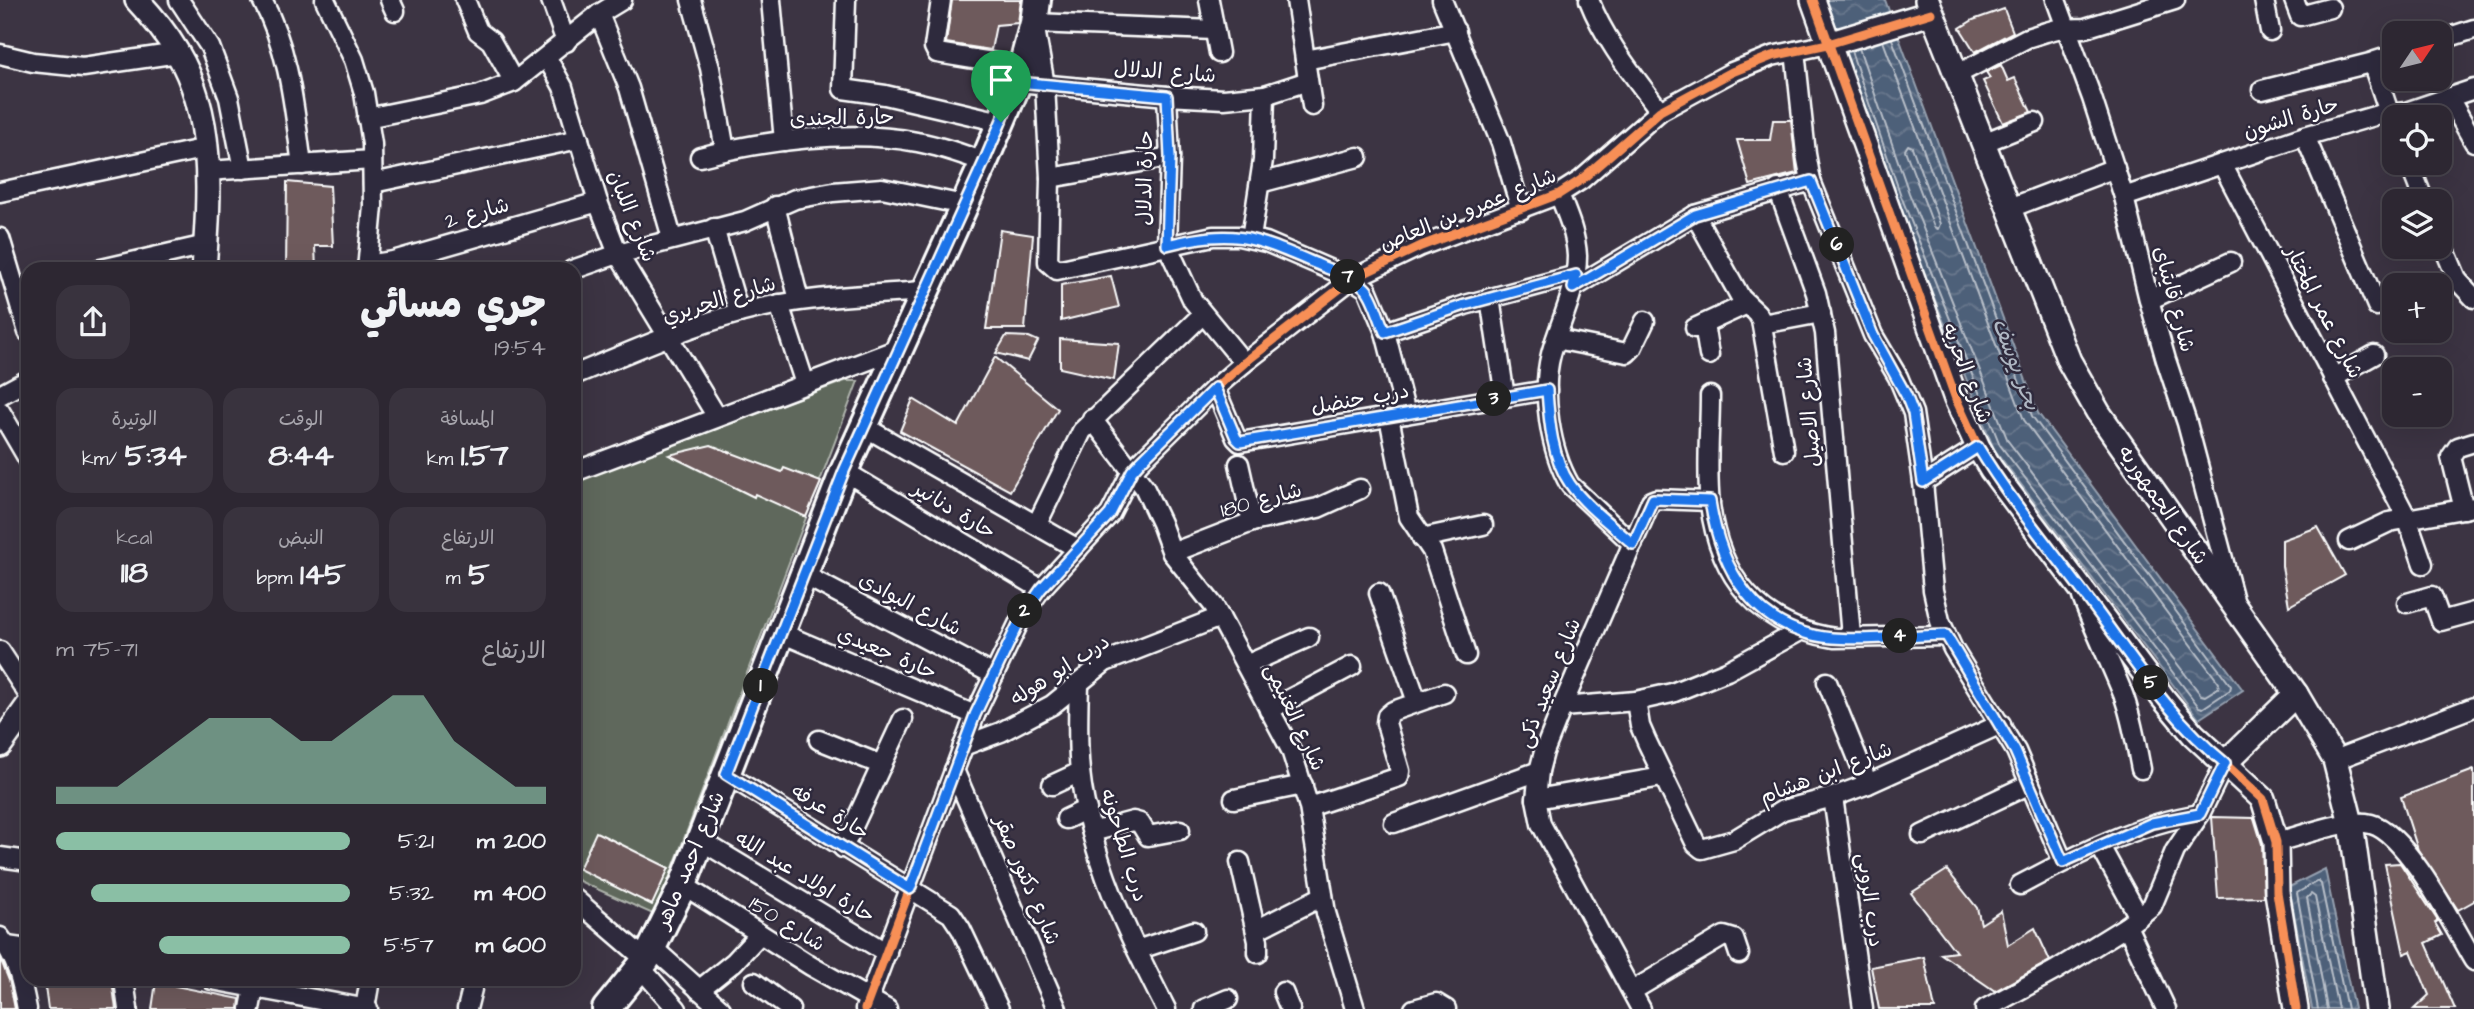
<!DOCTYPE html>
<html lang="ar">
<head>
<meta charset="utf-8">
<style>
  body { margin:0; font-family:"Architects Daughter","Playpen Sans Arabic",sans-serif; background:#39333e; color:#f1f3f6; direction:rtl; height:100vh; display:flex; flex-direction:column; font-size:26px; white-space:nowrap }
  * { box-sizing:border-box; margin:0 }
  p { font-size:23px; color:#a7a5ac }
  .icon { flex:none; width:38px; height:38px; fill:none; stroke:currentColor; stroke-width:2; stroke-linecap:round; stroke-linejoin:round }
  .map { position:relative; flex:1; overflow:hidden; direction:ltr }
  .sheet { position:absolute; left:21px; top:262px; width:560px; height:724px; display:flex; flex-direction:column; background:#2d2732; border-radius:21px; box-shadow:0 7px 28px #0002,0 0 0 2px #48444d; direction:rtl }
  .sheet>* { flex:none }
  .needle { width:46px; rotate:55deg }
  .buttons { position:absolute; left:2382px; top:21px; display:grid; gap:14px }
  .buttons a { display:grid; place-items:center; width:70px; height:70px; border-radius:14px; background:#2d2732; box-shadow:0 7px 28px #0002,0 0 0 2px #48444d; font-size:35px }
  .pin { position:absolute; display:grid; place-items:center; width:60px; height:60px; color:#fff; margin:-72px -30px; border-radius:50% 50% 50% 0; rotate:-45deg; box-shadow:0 0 7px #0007 }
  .pin .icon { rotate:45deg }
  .km { position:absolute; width:35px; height:35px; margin:-18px; border-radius:50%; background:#222; color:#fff; font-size:19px; line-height:35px; text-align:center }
  .round { display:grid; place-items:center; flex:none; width:74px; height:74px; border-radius:21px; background:#39333e }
  .overview { display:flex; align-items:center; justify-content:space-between; height:119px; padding:0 35px }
  h1 { font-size:38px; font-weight:800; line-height:52px }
  .metrics { display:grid; grid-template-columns:repeat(3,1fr); gap:10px; height:119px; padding:7px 35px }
  .metrics div { display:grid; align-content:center; border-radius:18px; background:#39333e; text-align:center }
  .metrics b { font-size:30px; font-weight:800 }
  .metrics small { font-size:19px; font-weight:400 }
  .metrics p { font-size:19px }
  .chart { height:196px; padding:14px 35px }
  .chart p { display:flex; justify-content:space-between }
  .chart svg { width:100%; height:126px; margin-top:7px; fill:#8abfa5; opacity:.7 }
  ul { padding:0 35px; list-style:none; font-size:23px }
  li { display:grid; grid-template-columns:112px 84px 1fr; align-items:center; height:52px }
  li i { height:18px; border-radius:9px; background:#8abfa5 }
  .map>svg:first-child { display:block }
  .pitch { fill:#5f685b; stroke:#afb4ad; stroke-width:2 }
  .water { fill:url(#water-waves); stroke:#95a0af; stroke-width:2 }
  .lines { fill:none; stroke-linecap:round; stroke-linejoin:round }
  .shore { stroke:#b8bfc9; stroke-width:2 }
  .building { fill:#6e5a5c; stroke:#fff; stroke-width:2 }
  .minor-casing { stroke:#fff; stroke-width:23 }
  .tertiary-casing { stroke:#fff; stroke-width:28 }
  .secondary-casing { stroke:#fff; stroke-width:32 }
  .minor { stroke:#2f2a3d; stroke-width:18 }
  .tertiary { stroke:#2f2a3d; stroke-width:23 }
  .secondary { stroke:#2f2a3d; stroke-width:26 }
  .cycleway-casing { stroke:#2f2a3d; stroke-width:13 }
  .cycleway { stroke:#f78f57; stroke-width:9 }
  .route-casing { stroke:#fff; stroke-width:14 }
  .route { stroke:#1a73e8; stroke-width:9 }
  .labels { text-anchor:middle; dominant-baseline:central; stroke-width:5; stroke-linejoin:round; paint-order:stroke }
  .street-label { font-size:21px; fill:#fff; stroke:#2f2a3d }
  .water-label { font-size:23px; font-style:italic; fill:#afb7c3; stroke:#2f2a3d }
</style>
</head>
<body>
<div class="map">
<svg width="2474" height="1009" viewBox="0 0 2474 1009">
  <defs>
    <pattern id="water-waves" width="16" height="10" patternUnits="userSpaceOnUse" patternTransform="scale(1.75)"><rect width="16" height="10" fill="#4e6079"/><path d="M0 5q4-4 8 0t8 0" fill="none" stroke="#69788d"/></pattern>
  </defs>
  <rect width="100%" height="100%" fill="#3c3443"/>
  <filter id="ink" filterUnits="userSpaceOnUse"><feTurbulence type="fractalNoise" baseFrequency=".0143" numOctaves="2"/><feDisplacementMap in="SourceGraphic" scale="14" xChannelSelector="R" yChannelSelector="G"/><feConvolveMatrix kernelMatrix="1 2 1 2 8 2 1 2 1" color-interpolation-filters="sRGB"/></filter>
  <g filter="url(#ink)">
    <!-- pitch -->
    <path class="pitch" d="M845,381H858L655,915L579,881L574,870V481Z"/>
    <!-- water -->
    <g class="water">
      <path d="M1827,0H1885L2038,413L2243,690L2199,719L1994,449L1895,199Z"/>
      <path d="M2325,869L2354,1009H2312L2289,887Z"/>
    </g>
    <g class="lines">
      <!-- shore -->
      <g class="shore">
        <path d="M1859,48L1909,193L2008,441L2201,695L2205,696L2218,688L2219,683L2024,420L1883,41"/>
        <path d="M1851,51L1901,196L2000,445L2199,707L2203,708L2230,690L2231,686L2032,416L1892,39"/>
        <path d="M1908,145L1912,147L1940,224L1938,229L1934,227L1905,150Z"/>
        <path d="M2318,1009L2297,893L2318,881L2321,884L2347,1009"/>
        <path d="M2327,1009L2307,898L2311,894L2315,897L2338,1009"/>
      </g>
    </g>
    <!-- building -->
    <g class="building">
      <path d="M952,0H1021L1018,23L996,25L991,50L946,43Z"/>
      <path d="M2004,9L2013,32L1975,52L1960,28L1973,20Z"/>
      <path d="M2001,65L2008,81L2015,78L2031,112L2003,123L1983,81L1990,78L1986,72Z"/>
      <path d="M1773,120H1791L1797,173L1750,185L1737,140H1770Z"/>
      <path d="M287,182L330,186L333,246H315L316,270H286Z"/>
      <path d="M1000,230L1033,235L1025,329H986Z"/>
      <path d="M1111,276L1119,307L1061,321V285Z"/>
      <path d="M1006,336L1029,337L1038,341L1028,361L996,353Z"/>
      <path d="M1060,339L1119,343L1114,380L1060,368Z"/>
      <path d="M995,357L1058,409L1010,491L900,431L913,399L958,426Z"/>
      <path d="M711,445L782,472L784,468L821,482L806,517L755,494L754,497L669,455Z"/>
      <path d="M2318,527L2345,575L2289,606L2282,566V540Z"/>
      <path d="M2474,770V901L2458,910L2418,850L2401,797Z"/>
      <path d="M2212,817L2254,818L2262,844L2264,897L2218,898Z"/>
      <path d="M596,832L669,868L652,905L579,869Z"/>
      <path d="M2400,863L2438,921L2435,923L2442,935L2426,943L2455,1009H2414L2429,995L2411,951L2404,954L2385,864Z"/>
      <path d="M1947,870L1977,908L1981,924L2001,911L2008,945L2035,928L2050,961L1995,991L1941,954L1956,952L1911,893Z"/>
      <path d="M1924,957L1935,1009H1879L1871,967Z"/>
      <path d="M0,958L10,983L15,1009H0Z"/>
      <path d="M44,980H112L116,1009H48Z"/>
      <path d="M156,982L240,999L239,1009H152Z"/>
    </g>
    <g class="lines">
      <defs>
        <g id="minor">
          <path d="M179,0L210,47L229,98L243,169"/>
          <path d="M262,0C290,52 294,108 302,165"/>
          <path d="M325,0L354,60L364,93L372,144L373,206L367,270"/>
          <path d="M390,0L395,11"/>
          <path d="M465,0L478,31L491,41L514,82"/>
          <path d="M551,0L566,42"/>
          <path d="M691,0L710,68L725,150"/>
          <path d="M771,0L784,141"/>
          <path d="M846,0L843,89L885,95L1001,122"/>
          <path d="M941,0L934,47L937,53L1022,67"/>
          <path d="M1209,0L1219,53"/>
          <path d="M1296,0L1312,106"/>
          <path d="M1442,0L1501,143L1521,210"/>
          <path d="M1589,0C1605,41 1634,76 1660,111"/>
          <path d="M2056,0L2092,98L2124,197L2149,300L2166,360L2187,423L2234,600"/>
          <path d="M2264,0L2270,31"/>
          <path d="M2294,0L2300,16L2330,8"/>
          <path d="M599,14L629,88L672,238"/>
          <path d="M1214,30L1034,23L1045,85L1050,178L1048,262L1057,270L1213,236H1239L1266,242L1352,279L1367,289L1385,332L1406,414"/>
          <path d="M2440,40L2474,29"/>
          <path d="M1795,51L1806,154L1811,181L1873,335L1898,377L1913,413L1923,482L1933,590L1940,621L1953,649L2016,751L2063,862"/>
          <path d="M0,54L33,62L83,67L178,53"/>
          <path d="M2394,55L2375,61L2373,65L2394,127"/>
          <path d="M547,58L563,87L598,202L618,254L717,417"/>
          <path d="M1305,60L1456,31"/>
          <path d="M1956,75L2027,38L2046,32L2057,29L2085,28L2175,0"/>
          <path d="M1018,82L1167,96L1224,99L1265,95L1308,81"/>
          <path d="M2262,90L2374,62"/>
          <path d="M1167,96L1170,157L1167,245L1193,301L1244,363"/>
          <path d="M2449,98L2474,142"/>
          <path d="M367,118L480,95L514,82L599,14L622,0"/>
          <path d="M2305,136L2377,306"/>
          <path d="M1983,143L2035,122"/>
          <path d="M700,157C764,140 852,129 917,142C940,146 962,154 984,162"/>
          <path d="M2409,163L2424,201"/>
          <path d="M2222,164L2407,518L2423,564"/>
          <path d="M207,171L372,160"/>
          <path d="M1050,178L1170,157"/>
          <path d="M373,183L579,139"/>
          <path d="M1260,183L1358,157"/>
          <path d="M1778,189L1816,293L1825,333L1851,637"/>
          <path d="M0,192L207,148"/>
          <path d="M1559,194C1567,214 1576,234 1577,256C1577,291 1560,321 1551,354C1541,392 1550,451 1570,485L1633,544"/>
          <path d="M2124,197L2305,136L2378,115L2406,112L2474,89"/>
          <path d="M775,206L799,300"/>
          <path d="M2010,208L2115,168"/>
          <path d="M1695,215L1741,298L1757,313L1761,320L1784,451"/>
          <path d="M714,228L739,313"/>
          <path d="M0,238L28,332"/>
          <path d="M1251,238L1263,160L1265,95"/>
          <path d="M2440,238L2458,281L2474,298"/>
          <path d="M367,265L393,261L598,202"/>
          <path d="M97,270L206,245"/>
          <path d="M572,270L618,254L745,221L795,199L833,192L882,188L964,205"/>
          <path d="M1573,288L1695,215L1811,181"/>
          <path d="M1490,298L1505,397"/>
          <path d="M2149,300L2231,262"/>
          <path d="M779,304L805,384"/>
          <path d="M1704,324L1709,355"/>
          <path d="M1762,324L1821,313"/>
          <path d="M1695,328L1747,304"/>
          <path d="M1385,332L1465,305L1576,275"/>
          <path d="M1556,339L1627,353L1632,348L1645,321"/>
          <path d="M574,375C628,353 683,328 739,313C800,297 862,295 925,291"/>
          <path d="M2333,378L2374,355"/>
          <path d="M1215,388L1236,438L1240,442L1547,390"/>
          <path d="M0,395L28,380"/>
          <path d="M1710,396C1710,431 1706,469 1710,504C1719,578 1760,627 1835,638L1946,636"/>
          <path d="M0,411L28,459"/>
          <path d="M1389,417L1409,517L1432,551L1466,655"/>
          <path d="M1092,419L1144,487L1161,523L1172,553L1214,606L1291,750L1309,807L1326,913L1355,1009"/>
          <path d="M863,426L1078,549"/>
          <path d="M1239,464L1252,522"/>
          <path d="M844,471L1041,589"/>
          <path d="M574,472L898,349"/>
          <path d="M1923,482L1978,447"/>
          <path d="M2464,509L2451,457L2458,447L2474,442"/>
          <path d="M1037,524L1082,431L1203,314"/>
          <path d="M1422,538L1483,525"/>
          <path d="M2349,541L2389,522L2474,507"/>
          <path d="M1172,553L1252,522L1318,508L1360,489"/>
          <path d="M804,575L994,675"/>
          <path d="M1379,593L1417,702"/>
          <path d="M2082,597C2094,630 2110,661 2123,694C2132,718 2136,744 2141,769"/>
          <path d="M2407,603L2432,596L2441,621L2474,612"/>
          <path d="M781,633L975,715"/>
          <path d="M0,651L28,694"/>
          <path d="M1246,665L1309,637"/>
          <path d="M1827,682L1868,784"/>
          <path d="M1079,685C1078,714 1077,743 1080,771C1089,856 1128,935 1166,1009"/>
          <path d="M1636,701L1640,726L1647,742L1696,844L1702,849L1734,840L1783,810L1833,797L1868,784L2001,724"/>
          <path d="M1562,707L1636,701L1672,693L1727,671L1800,631"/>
          <path d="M1269,710L1352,666"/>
          <path d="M819,740L882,765"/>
          <path d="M963,746L1001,732L1052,705L1105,662L1220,617"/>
          <path d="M2335,760L2474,707"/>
          <path d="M954,770L1057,1009"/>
          <path d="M726,774L951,914L961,929L999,1009"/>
          <path d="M1052,785L1080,772"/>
          <path d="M1833,797L1863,1009"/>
          <path d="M1234,799L1303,785"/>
          <path d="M1536,799L1662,777"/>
          <path d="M1309,807L1399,777L1400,771L1386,723L1387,716L1393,711L1444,693"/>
          <path d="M1066,819L1087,809"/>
          <path d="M1394,823L1539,771"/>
          <path d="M1092,832L1133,821L1140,823L1148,836L1180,830"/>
          <path d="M1922,835L2030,784"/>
          <path d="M700,840L887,953"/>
          <path d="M2276,842C2302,836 2346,818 2371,824C2407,833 2455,929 2474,961"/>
          <path d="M2100,846L2139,917"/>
          <path d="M843,848L903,719"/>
          <path d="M0,857L28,861"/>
          <path d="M1240,862L1258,941V953"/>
          <path d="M683,885L811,966L887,1009"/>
          <path d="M2020,885C2076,855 2136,824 2200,814"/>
          <path d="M574,898L646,960"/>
          <path d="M2127,926L2166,1009"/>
          <path d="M1256,930L1323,896"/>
          <path d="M0,937C17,959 22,982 27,1009"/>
          <path d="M7,946L28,949"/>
          <path d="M653,948L721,1009"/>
          <path d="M1137,950L1194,931"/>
          <path d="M640,967L677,1009"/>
          <path d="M124,980L128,1009"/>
          <path d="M212,980L368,1009"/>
          <path d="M754,982L790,1009"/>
          <path d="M699,990L734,962L760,934"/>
          <path d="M1632,991L1724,936L1734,939L1739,954"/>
          <path d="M1283,992L1290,1009"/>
          <path d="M365,1008L370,980"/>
          <path d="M250,1009L254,988"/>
          <path d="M467,1009L472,989"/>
          <path d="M865,1009L975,715L1022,616L1041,589L1110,514L1132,471L1140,462L1215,388L1244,363L1352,279L1421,246L1559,194L1581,180L1660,111L1732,72L1772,56L1828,44"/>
          <path d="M1204,1009L1228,999"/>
          <path d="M1414,1009L1436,1003L1446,1009"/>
          <path d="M1641,1009L1541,824L1536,799L1539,771L1544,752L1562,707L1651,501L1656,499L1710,501"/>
          <path d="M1985,1009L2056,970L2127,926L2152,906L2175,851L2200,814L2225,763"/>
        </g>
        <g id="tertiary">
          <path d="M137,0C152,16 166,33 177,52C216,117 209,197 204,270"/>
          <path d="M1813,0L1956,399L1978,447L1991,469L2163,698L2193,734L2263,799L2276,842L2277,892L2296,1009"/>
          <path d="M1927,0L2069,361L2098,412L2296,694L2335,760L2351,823L2377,1009"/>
          <path d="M1828,44L1931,13"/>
          <path d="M0,745L28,706"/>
          <path d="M2225,763L2296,694"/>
        </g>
        <path id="secondary" d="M606,1009L646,960L683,885L844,471L984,162L1018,82L1034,23L1037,0"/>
      </defs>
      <!-- minor casing -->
      <use href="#minor" class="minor-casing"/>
      <!-- tertiary casing -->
      <use href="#tertiary" class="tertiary-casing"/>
      <!-- secondary casing -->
      <use href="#secondary" class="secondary-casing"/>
      <!-- minor -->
      <use href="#minor" class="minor"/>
      <!-- tertiary -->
      <use href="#tertiary" class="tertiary"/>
      <!-- secondary -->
      <use href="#secondary" class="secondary"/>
      <defs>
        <g id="cycleway">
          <path d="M1813,0L1956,399L1978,447L1991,469L2163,698L2193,734L2263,799L2276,842L2277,892L2296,1009"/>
          <path d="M865,1009L975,715L1022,616L1041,589L1110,514L1132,471L1140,462L1215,388L1244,363L1352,279L1421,246L1559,194L1581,180L1660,111L1732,72L1772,56L1828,44L1931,13"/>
        </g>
      </defs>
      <!-- cycleway casing -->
      <use href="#cycleway" class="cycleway-casing"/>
      <!-- cycleway -->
      <use href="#cycleway" class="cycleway"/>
    </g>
  </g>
  <g class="lines" filter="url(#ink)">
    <defs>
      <path id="route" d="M1018,82L1167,96L1170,157L1167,245C1236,228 1253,237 1317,264C1332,271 1353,276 1365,288C1373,295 1380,321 1385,332L1465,305L1576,275L1573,288L1695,215L1811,181L1873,335L1906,395L1913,413L1923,482L1978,447C2011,502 2053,551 2091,603C2132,658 2171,720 2225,763L2200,814L2152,823L2063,862L2015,751L1946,635C1911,636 1866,641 1832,638C1755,631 1721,571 1710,501L1653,499L1633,544C1612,525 1586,507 1570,484C1552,458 1549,421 1547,390L1240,442L1236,438L1215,388L1140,462L1132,471L1110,514L1041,589L1022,616L975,715L910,889L726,774L844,471L984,162Z"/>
    </defs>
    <!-- route casing -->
    <use href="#route" class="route-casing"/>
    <!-- route -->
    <use href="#route" class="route"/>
  </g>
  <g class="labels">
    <!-- street labels -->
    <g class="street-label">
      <text transform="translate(1165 72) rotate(4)">شارع الدلال</text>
      <text transform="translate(842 118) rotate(-1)">حارة الجندى</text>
      <text transform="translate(2291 118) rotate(-17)">حارة الشون</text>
      <text transform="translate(1145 178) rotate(-89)">حارة الدلال</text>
      <text transform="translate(1468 210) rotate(-22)">شارع عمرو بن العاص</text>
      <text transform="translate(477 213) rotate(-16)">شارع 2</text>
      <text transform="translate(632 216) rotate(68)">شارع اللبان</text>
      <text transform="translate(2174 299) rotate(75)">شارع قايتباى</text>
      <text transform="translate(719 300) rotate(-17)">شارع الحريري</text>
      <text transform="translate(2324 312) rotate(63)">شارع عمر المختار</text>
      <text transform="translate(1967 373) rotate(69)">شارع الحريه</text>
      <text transform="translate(1360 399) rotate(-10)">درب حنضل</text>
      <text transform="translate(1809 412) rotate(-95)">شارع الاصيل</text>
      <text transform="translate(1261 500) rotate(-15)">شارع 180</text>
      <text transform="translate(2163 505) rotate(55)">شارع الجمهوريه</text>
      <text transform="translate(954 510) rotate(31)">حارة دنانير</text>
      <text transform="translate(910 604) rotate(28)">شارع البوادى</text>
      <text transform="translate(887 653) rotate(23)">حارة جعيدي</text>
      <text transform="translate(1060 670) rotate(-33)">درب ابو هوله</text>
      <text transform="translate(1549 683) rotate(-68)">شارع سعيد ذكى</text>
      <text transform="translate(1295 717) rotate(65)">شارع الغنيمى</text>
      <text transform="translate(1826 773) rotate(-21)">شارع ابن هشام</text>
      <text transform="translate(830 812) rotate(32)">حارة عرفه</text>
      <text transform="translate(1124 845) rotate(73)">درب الطاحونه</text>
      <text transform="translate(690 860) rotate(-67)">شارع احمد ماهر</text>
      <text transform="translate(805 877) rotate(31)">حارة اولاد عبد الله</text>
      <text transform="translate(1027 880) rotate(67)">شارع دكتور صقر</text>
      <text transform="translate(1870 900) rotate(82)">درب الروبى</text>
      <text transform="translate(787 924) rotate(32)">شارع 150</text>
    </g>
    <!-- water labels -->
    <g class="water-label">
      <text transform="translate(2016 364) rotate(69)">بحر يوسف</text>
    </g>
  </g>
</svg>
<div class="buttons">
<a><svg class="needle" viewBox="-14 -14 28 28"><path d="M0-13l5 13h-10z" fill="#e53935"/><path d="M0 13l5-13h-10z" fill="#a7a5ac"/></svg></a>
<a><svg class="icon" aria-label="locate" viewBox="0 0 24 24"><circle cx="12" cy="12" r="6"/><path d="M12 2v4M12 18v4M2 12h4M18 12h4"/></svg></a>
<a><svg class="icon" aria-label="layers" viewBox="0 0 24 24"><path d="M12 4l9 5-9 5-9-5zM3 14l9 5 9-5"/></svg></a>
<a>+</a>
<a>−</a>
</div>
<div class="pin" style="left:1001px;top:122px;background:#1e9e55"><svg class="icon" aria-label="arrive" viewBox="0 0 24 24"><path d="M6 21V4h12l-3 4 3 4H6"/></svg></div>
<b class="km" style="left:761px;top:686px">1</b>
<b class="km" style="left:1025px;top:611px">2</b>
<b class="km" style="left:1494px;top:399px">3</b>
<b class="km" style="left:1900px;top:636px">4</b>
<b class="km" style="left:2151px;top:683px">5</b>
<b class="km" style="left:1837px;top:245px">6</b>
<b class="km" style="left:1348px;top:277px">7</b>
<section class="sheet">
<div class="overview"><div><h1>جري مسائي</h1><p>19:54</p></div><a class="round"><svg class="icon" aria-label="share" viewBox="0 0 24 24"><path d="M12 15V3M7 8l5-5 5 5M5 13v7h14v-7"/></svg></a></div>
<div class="metrics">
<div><p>المسافة</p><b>1.57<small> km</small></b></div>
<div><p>الوقت</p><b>8:44</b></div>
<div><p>الوتيرة</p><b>5:34<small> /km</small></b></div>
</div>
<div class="metrics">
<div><p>الارتفاع</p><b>5<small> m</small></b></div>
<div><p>النبض</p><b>145<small> bpm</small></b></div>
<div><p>kcal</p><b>118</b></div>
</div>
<div class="chart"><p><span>الارتفاع</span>71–75 m</p>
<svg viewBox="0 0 160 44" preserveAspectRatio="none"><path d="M0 44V38L10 38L20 38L30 30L40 22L50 14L60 14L70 14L80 22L90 22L100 14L110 6L120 6L130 22L140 30L150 38L160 38V44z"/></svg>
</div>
<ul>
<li><b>200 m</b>5:21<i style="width:100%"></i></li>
<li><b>400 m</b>5:32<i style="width:88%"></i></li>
<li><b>600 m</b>5:57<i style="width:65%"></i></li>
</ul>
</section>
</div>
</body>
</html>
